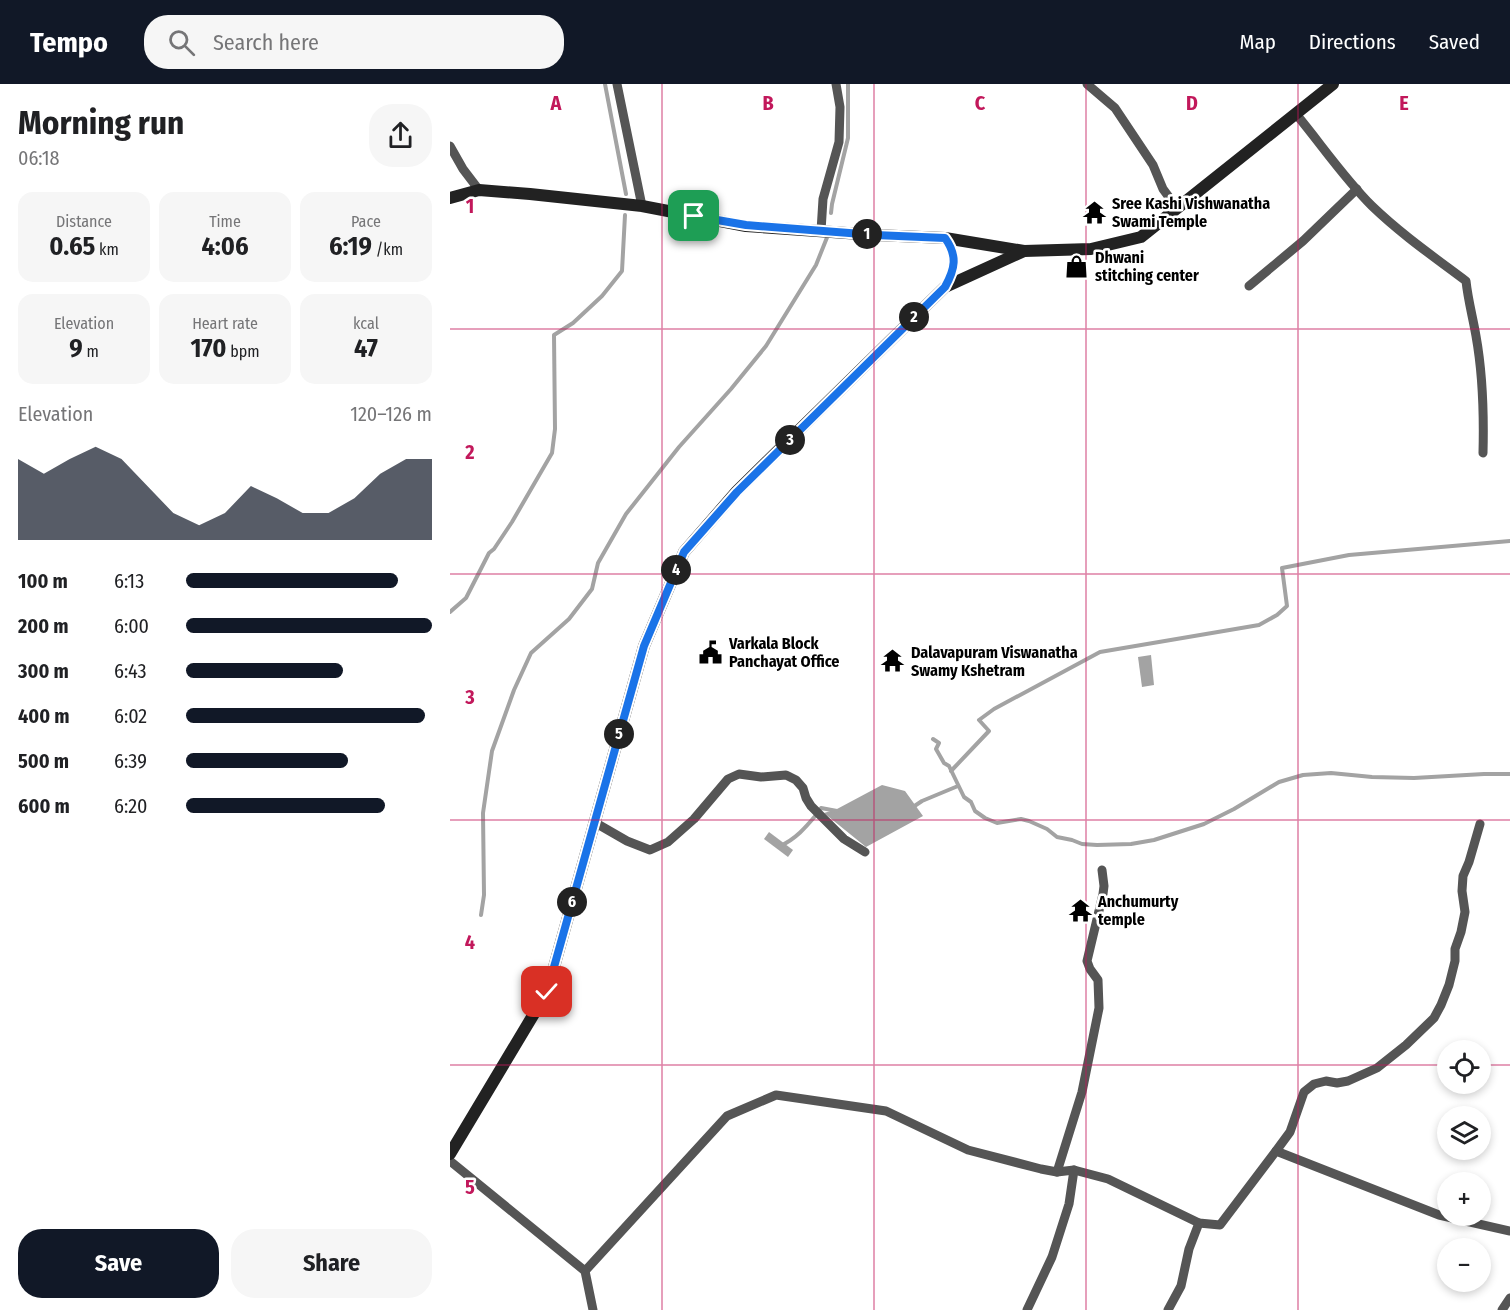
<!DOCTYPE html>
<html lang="en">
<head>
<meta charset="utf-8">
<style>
  body { margin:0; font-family:"Fira Sans Condensed",sans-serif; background:#f6f6f6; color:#202124; height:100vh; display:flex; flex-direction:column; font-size:22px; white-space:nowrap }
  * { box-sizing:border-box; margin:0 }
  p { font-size:20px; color:#757577 }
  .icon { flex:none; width:33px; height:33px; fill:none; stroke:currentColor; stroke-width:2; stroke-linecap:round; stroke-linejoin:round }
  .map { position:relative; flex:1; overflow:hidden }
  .side { display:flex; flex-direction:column; background:#fff; width:450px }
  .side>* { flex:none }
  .buttons { position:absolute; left:987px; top:956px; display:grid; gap:12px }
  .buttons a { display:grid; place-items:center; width:54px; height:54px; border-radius:50%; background:#fff; box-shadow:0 3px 9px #0003; font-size:30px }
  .pin { position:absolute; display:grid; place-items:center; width:51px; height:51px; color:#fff; margin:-26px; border-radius:12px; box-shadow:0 3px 9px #0006 }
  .km { position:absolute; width:30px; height:30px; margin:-15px; border-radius:50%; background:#222; color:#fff; font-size:16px; line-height:30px; text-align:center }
  .round { display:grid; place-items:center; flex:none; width:63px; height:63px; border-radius:24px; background:#f6f6f6 }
  .head { display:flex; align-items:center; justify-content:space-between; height:102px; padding:0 18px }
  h1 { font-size:33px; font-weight:700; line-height:45px }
  .figures { display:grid; grid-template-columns:repeat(3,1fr); gap:9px; height:102px; padding:6px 18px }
  .figures div { display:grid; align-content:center; border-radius:15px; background:#f6f6f6; text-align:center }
  .figures b { font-size:26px; font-weight:700 }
  .figures small { font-size:16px; font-weight:400 }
  .figures p { font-size:16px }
  .chart { height:168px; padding:12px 18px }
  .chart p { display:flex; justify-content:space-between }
  .chart svg { width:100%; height:108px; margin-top:6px; fill:#111827; opacity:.7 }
  .primary-button { display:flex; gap:12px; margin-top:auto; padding:12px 18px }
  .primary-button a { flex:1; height:69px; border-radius:24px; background:#111827; color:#fff; font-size:24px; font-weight:700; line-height:69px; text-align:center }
  .primary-button a+a { background:#f6f6f6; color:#202124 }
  ul { padding:0 18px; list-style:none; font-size:20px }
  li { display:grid; grid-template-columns:96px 72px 1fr; align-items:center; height:45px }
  li i { height:15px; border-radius:8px; background:#111827 }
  header { display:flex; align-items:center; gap:36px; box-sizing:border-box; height:84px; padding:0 30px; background:#111827; color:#fff }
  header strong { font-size:28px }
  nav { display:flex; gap:33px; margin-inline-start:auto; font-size:21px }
  .search { width:420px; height:54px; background:#f6f6f6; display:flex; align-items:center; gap:15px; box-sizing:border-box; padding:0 21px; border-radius:24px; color:#757577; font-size:22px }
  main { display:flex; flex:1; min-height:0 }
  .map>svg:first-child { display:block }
  .water { fill:#a3a3a3 }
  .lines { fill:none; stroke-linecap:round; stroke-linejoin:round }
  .stream { stroke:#a3a3a3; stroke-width:4 }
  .street { stroke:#555; stroke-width:9 }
  .secondary { stroke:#222; stroke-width:12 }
  .route-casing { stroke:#fff; stroke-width:12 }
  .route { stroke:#1a73e8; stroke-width:8 }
  .grid { fill:none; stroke:#c2185b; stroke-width:1.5; stroke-opacity:0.55 }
  .labels { text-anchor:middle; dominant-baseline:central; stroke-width:5; stroke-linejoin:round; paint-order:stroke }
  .poi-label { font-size:16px; font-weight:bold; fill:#000; stroke:#fff; text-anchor:start }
  .grid-label { font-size:20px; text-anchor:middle; font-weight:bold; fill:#c2185b; stroke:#fff; stroke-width:5; stroke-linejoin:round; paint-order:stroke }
</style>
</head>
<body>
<header>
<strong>Tempo</strong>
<div class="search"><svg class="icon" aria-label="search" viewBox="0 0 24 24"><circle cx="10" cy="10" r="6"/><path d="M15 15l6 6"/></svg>Search here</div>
<nav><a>Map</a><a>Directions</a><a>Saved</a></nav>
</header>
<main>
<section class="side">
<div class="head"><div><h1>Morning run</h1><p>06:18</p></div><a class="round"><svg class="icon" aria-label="share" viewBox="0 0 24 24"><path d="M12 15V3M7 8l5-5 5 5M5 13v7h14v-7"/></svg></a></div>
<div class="figures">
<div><p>Distance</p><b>0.65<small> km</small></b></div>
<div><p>Time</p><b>4:06</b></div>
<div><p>Pace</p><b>6:19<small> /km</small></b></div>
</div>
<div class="figures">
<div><p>Elevation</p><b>9<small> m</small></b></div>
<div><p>Heart rate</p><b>170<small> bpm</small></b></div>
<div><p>kcal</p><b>47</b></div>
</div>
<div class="chart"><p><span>Elevation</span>120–126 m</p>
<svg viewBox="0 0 160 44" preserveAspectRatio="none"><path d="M0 44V11L10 17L20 11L30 6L40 11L50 22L60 33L70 38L80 33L90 22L100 27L110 33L120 33L130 27L140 17L150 11L160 11V44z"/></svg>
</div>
<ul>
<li><b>100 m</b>6:13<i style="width:86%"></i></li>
<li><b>200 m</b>6:00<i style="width:100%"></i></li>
<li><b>300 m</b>6:43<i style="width:64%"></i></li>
<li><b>400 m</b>6:02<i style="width:97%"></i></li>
<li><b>500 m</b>6:39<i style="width:66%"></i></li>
<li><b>600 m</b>6:20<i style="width:81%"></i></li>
</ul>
<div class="primary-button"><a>Save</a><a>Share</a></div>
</section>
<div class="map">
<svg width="1060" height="1226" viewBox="0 0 1060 1226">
  <rect width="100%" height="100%" fill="#fff"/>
  <!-- water -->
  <g class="water">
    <path d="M701,571L704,601L692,603L688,573Z"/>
    <path d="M432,701L455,707L473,732L416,763L374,729L387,725Z"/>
    <path d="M319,748L343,766L338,773L314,755Z"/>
  </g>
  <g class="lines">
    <!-- stream -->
    <g class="stream">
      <path d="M155,0L176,110"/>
      <path d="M381,129L382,120L398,54V0"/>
      <path d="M0,528L16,514L39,469L44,465L62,438L102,369L105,345L104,251L123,239L152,212L172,187L175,131"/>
      <path d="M483,655L489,659L486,665L494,679L499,682L514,713L521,718L525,727L535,734L547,739L571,735L579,737L597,745L607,753L622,756L632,760L647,761L681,760L704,756L754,740L784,725L829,698L853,691L881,689L922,693L964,694L1034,690H1060"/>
      <path d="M501,687L539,647L529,636L544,625L650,568L809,541L827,531L837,522L832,484L899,471L1060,457"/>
      <path d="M463,723L472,717L508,702"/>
      <path d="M369,727L371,724L387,727"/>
      <path d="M330,762C346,755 356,743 367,730"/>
      <path d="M31,831L34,811L33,729L42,667L64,606L81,569L119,535L142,505L148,479L176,430L229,363L281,305L316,262L366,181L378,151"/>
    </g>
    <!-- street -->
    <g class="street">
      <path d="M167,0L192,122"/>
      <path d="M637,0L665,24L703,81L713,105L727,124"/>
      <path d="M846,30C871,60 894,94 922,122C951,150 984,173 1016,197C1018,216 1023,234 1026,252C1033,291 1034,330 1033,369"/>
      <path d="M0,62L13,85L29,106"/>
      <path d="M371,147L373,115L389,58L390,23L386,0"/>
      <path d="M799,202L853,157L907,105"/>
      <path d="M495,203C505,185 508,172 495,154"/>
      <path d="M144,738L177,757L200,766L218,758L244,735L278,695L289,690L311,693L336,691L346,696L353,704L356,714L361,722L394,755L415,768"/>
      <path d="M826,1067L840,1048L854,1008L864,1000L876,997L887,999L898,997L927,984L956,961L984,934L991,921L999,901L1005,877V865L1011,848L1015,828L1012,807L1013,792L1019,778L1030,740"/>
      <path d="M0,1077L135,1187L277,1032L326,1011L436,1027L518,1066L591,1085L607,1088L624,1086L658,1095L749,1139L770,1141L826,1067L989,1131L1060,1147"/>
      <path d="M607,1088L632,1008L649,924L648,896L640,885L637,877L653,810L654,802L652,786"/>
      <path d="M135,1187L143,1226"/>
      <path d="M577,1226L602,1173L619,1120L624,1086"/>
      <path d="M718,1226L731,1202L739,1165L749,1139"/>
      <path d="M1052,1226L1060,1214"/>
    </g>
    <!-- secondary -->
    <g class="secondary">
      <path d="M0,114L29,106L80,110L192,122L296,142L425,151L495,154L574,167"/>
      <path d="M0,1070L97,908L194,562L234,468L287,407L495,203L574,167L641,165L691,153L883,0"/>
    </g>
  </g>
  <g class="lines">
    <defs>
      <path id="route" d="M97,908L194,562L234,468L287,408L495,203C505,185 508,172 495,154L425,151L296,141L244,132"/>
    </defs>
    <!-- route casing -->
    <use href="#route" class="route-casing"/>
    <!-- route -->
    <use href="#route" class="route"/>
  </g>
  <!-- grid -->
  <path class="grid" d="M212,0V1226M424,0V1226M636,0V1226M848,0V1226M0,245H1060M0,490H1060M0,736H1060M0,981H998M1030,981H1060"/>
  <!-- icons -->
  <defs>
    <symbol id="temple-bare" viewBox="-9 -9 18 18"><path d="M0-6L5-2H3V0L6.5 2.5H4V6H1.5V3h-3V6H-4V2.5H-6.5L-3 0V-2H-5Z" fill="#000" stroke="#fff" stroke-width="2.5" paint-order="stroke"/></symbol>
    <symbol id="shop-bare" viewBox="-9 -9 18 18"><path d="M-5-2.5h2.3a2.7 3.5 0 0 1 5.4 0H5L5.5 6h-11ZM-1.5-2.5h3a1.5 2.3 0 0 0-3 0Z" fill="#000" stroke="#fff" stroke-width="2.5" paint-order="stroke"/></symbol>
    <symbol id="civic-bare" viewBox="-9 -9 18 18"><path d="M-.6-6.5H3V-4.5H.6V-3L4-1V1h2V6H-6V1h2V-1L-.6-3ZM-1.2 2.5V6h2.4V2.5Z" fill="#000" stroke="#fff" stroke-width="2.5" paint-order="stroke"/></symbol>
  </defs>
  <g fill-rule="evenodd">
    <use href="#temple-bare" x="628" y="112" width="33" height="33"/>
    <use href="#shop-bare" x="610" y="166" width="33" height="33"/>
    <use href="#civic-bare" x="244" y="552" width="33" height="33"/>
    <use href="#temple-bare" x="426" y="560" width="33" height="33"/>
    <use href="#temple-bare" x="614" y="810" width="33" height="33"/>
  </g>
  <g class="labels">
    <!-- poi labels -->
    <g class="poi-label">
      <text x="662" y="119">Sree Kashi Vishwanatha<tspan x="662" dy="18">Swami Temple</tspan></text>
      <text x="645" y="173">Dhwani<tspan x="645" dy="18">stitching center</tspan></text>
      <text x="279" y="559">Varkala Block<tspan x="279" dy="18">Panchayat Office</tspan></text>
      <text x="461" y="568">Dalavapuram Viswanatha<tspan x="461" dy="18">Swamy Kshetram</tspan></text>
      <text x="648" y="817">Anchumurty<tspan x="648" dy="18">temple</tspan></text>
    </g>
  </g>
  <g class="grid-label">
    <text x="106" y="26">A</text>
    <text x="318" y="26">B</text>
    <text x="530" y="26">C</text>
    <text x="742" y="26">D</text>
    <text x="954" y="26">E</text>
    <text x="20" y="129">1</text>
    <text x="20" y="375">2</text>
    <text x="20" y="620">3</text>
    <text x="20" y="865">4</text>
    <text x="20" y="1110">5</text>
  </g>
</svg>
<div class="buttons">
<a><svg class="icon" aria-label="locate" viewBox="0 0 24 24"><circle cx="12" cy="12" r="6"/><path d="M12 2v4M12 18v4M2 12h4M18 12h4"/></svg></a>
<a><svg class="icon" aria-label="layers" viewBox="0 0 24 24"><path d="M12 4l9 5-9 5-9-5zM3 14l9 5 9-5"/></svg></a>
<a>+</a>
<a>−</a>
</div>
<div class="pin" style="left:244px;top:132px;background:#1e9e55"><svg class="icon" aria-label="arrive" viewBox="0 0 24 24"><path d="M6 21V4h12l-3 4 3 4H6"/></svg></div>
<div class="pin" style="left:97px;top:908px;background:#d93025"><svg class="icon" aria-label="check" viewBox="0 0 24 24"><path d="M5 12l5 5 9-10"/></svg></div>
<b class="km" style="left:417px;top:150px">1</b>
<b class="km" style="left:464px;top:233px">2</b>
<b class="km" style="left:340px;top:356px">3</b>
<b class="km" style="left:226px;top:486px">4</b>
<b class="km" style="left:169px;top:650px">5</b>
<b class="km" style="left:122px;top:818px">6</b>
</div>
</main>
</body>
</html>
